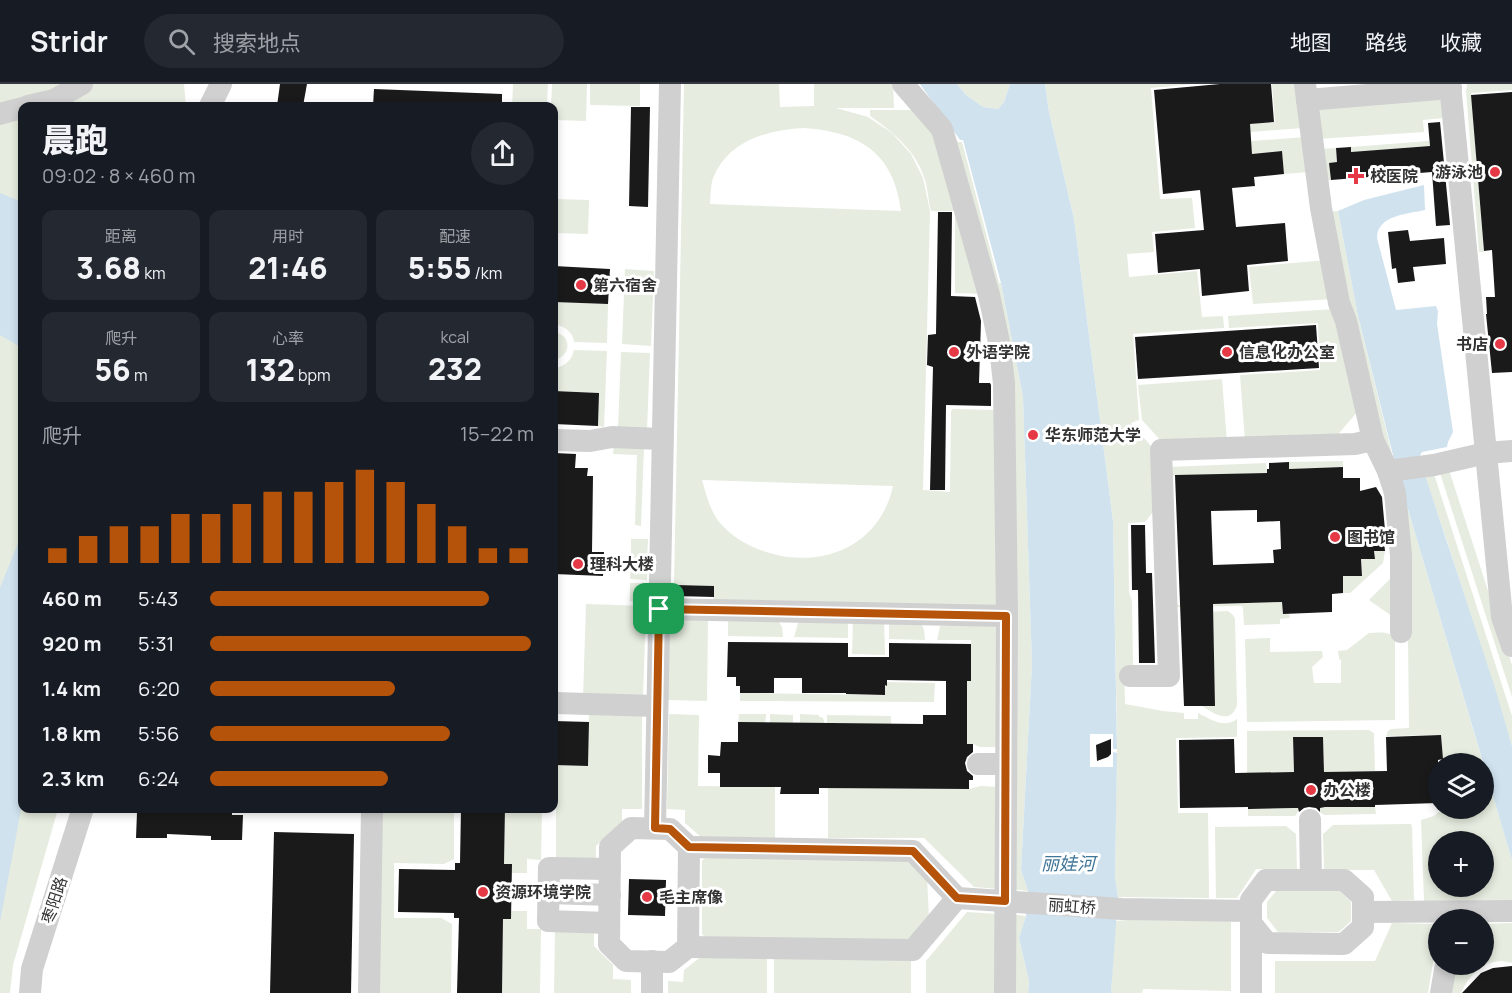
<!DOCTYPE html>
<html lang="zh">
<head>
<meta charset="utf-8">
<style>
  body { margin:0; font-family:Manrope,"Noto Sans SC",sans-serif; background:#242831; color:#f1f3f6; height:100vh; display:flex; flex-direction:column; font-size:22px; white-space:nowrap }
  * { box-sizing:border-box; margin:0 }
  p { font-size:20px; color:#9ea1a6 }
  .icon { flex:none; width:33px; height:33px; fill:none; stroke:currentColor; stroke-width:2; stroke-linecap:round; stroke-linejoin:round }
  .map { position:relative; flex:1; overflow:hidden }
  .panel { position:absolute; left:18px; top:18px; width:540px; height:711px; display:flex; flex-direction:column; background:#171b24; border-radius:12px; box-shadow:0 3px 9px #0003 }
  .panel>* { flex:none }
  .tools { position:absolute; left:1428px; top:669px; display:grid; gap:12px }
  .tools a { display:grid; place-items:center; width:66px; height:66px; border-radius:50%; background:#171b24; box-shadow:0 3px 9px #0003; font-size:30px }
  .pin { position:absolute; display:grid; place-items:center; width:51px; height:51px; color:#fff; margin:-26px; border-radius:12px; box-shadow:0 3px 9px #0006 }
  .round { display:grid; place-items:center; flex:none; width:63px; height:63px; border-radius:32px; background:#242831 }
  .overview { display:flex; align-items:center; justify-content:space-between; height:102px; padding:0 24px }
  h1 { font-size:33px; font-weight:800; line-height:45px }
  .metrics { display:grid; grid-template-columns:repeat(3,1fr); gap:9px; height:102px; padding:6px 24px }
  .metrics div { display:grid; align-content:center; border-radius:12px; background:#242831; text-align:center }
  .metrics b { font-size:30px; font-weight:800 }
  .metrics small { font-size:16px; font-weight:400 }
  .metrics p { font-size:16px }
  .chart { height:168px; padding:12px 24px }
  .chart p { display:flex; justify-content:space-between }
  .chart svg { width:100%; height:108px; margin-top:6px; stroke:#b45309; stroke-width:6 }
  ul { padding:0 24px; list-style:none; font-size:20px }
  li { display:grid; grid-template-columns:96px 72px 1fr; align-items:center; height:45px }
  li i { height:15px; border-radius:8px; background:#b45309 }
  header { display:flex; align-items:center; gap:36px; box-sizing:border-box; height:84px; padding:0 30px; background:#171b24; border-bottom:2px solid #363941 }
  header strong { font-size:28px }
  nav { display:flex; gap:33px; margin-inline-start:auto; font-size:21px }
  .search { width:420px; height:54px; background:#242831; display:flex; align-items:center; gap:15px; box-sizing:border-box; padding:0 21px; border-radius:33px; color:#9ea1a6; font-size:22px }
  .map>svg:first-child { display:block }
  .green { fill:#e6ecdf; fill-rule:evenodd }
  .water { fill:#cfe2ee }
  .building { fill:#1a1a1a; fill-rule:evenodd }
  .lines { fill:none; stroke-linecap:round; stroke-linejoin:round }
  .minor { stroke:#d0d0d0; stroke-width:22 }
  .route-casing { stroke:#fff; stroke-width:12 }
  .route { stroke:#b45309; stroke-width:8 }
  .poi-dot { fill:#e63946; stroke:#fff; stroke-width:2 }
  .labels { text-anchor:middle; dominant-baseline:central; stroke-width:6; stroke-linejoin:round; paint-order:stroke }
  .poi-label { font-size:16px; font-weight:bold; fill:#333; stroke:#fff; text-anchor:start }
  .street-label { font-size:16px; fill:#333; stroke:#fff }
  .water-label { font-size:18px; font-style:italic; fill:#3f7597; stroke:#fff }
</style>
</head>
<body>
<header>
<strong>Stridr</strong>
<div class="search"><svg class="icon" aria-label="search" viewBox="0 0 24 24"><circle cx="10" cy="10" r="6"/><path d="M15 15l6 6"/></svg>搜索地点</div>
<nav><a>地图</a><a>路线</a><a>收藏</a></nav>
</header>
<div class="map">
<svg width="1512" height="909" viewBox="0 0 1512 909">
  <rect width="100%" height="100%" fill="#fff"/>
  <!-- green -->
  <g class="green">
    <path d="M0,0H184L186,22H22V724L58,725L13,881L10,909H0Z"/>
    <path d="M513,0H548L547,22H512Z"/>
    <path d="M552,0H587L586,37L554,36V22H551Z"/>
    <path d="M590,0H640V22L590,21Z"/>
    <path d="M684,0H779L780,23L814,22V0H893L894,24H836L868,33L892,49L911,70L923,94L930,127L923,406L950,408L951,327L953,325L998,326L1000,525L713,519L714,502L674,501ZM804,44C860,48 894,69 901,127L710,120C711,112 710,100 714,92C730,56 768,46 804,44ZM702,396L893,402C880,462 822,486 766,468C748,462 732,453 720,439C710,427 706,410 702,396Z"/>
    <path d="M957,0H1010L1004,18L998,25L983,23L966,11Z"/>
    <path d="M1045,0H1193L1151,4L1160,115L1192,114L1195,144L1152,148L1154,168L1127,170L1129,193L1197,187L1202,233L1223,232L1224,244L1133,250L1139,336L1131,339L1156,368L1157,423L1145,438L1128,439L1129,508L1132,518L1133,583H1124L1125,620L1163,627L1184,629V635H1198V629C1210,635 1224,645 1237,635V653L1176,654L1178,729H1208L1209,814L1118,813L1115,793L1117,650L1113,437L1074,135L1049,28Z"/>
    <path d="M1272,0H1299L1302,44L1251,48L1249,47L1250,40L1275,38Z"/>
    <path d="M1467,0H1512V6L1471,9L1484,168H1479L1466,7Z"/>
    <path d="M1441,9L1444,34L1423,36L1424,48L1318,55L1314,20Z"/>
    <path d="M930,18L958,58H962L999,199H1001L1023,313L1032,580L1021,786L1028,807L1011,805V299L984,210L955,209V127H931C928,116 928,104 924,93C915,66 893,48 870,32V26H918Z"/>
    <path d="M1305,53L1309,88L1284,90L1282,67L1252,70L1251,58L1252,57Z"/>
    <path d="M1429,57L1430,62L1351,68V63Z"/>
    <path d="M1336,64L1337,78L1329,80L1331,96H1323L1320,65Z"/>
    <path d="M554,115L589,116L588,150L554,149Z"/>
    <path d="M1338,127L1358,232L1393,374L1390,380L1326,128Z"/>
    <path d="M1326,176L1333,215L1253,220L1249,183Z"/>
    <path d="M625,185L654,187L651,262L622,260Z"/>
    <path d="M558,218L608,220L607,259L574,258C573,249 566,243 557,241Z"/>
    <path d="M1335,225L1359,326L1334,355L1245,357L1240,291L1320,286L1318,239L1229,244L1228,232Z"/>
    <path d="M554,248C572,251 572,272 554,276Z"/>
    <path d="M574,266L607,267L604,343L598,342L599,309L555,307L556,284C565,282 572,276 574,266Z"/>
    <path d="M621,268L650,269L647,346L618,344Z"/>
    <path d="M1222,295L1227,358L1164,360L1142,336L1138,301Z"/>
    <path d="M614,362L644,363L641,442L635,441L637,371L613,370Z"/>
    <path d="M1343,377V383L1289,385V378Z"/>
    <path d="M1266,379L1267,389L1169,392L1168,383Z"/>
    <path d="M1449,386L1512,581V613L1440,389Z"/>
    <path d="M1434,390L1512,632V662L1447,457L1425,393Z"/>
    <path d="M1399,395L1483,679H1443L1441,651L1386,652L1388,647L1391,645L1409,644L1408,552Z"/>
    <path d="M631,455H648L647,476H631Z"/>
    <path d="M1374,467H1385L1383,479L1350,509H1343V492H1362L1361,475L1375,474Z"/>
    <path d="M631,480H647V496L630,495Z"/>
    <path d="M1395,490L1396,535L1369,516Z"/>
    <path d="M630,499H647L646,517H630Z"/>
    <path d="M1282,518L1283,526L1286,530L1289,529L1290,534L1280,535V540L1244,541L1243,525L1242,522H1239L1175,523L1173,521Z"/>
    <path d="M586,520L646,522L643,615L583,614Z"/>
    <path d="M1228,527L1233,531L1235,535L1237,621C1231,641 1214,630 1202,622L1215,621L1213,532L1182,533L1183,529Z"/>
    <path d="M728,533L779,538L782,543L783,553L728,552Z"/>
    <path d="M802,534L848,535V554L794,553L798,539Z"/>
    <path d="M669,535H708L707,617L668,616Z"/>
    <path d="M853,535L884,536L885,571L852,570Z"/>
    <path d="M889,536L922,541L924,546L925,556L889,555Z"/>
    <path d="M1000,538V663H980L973,660H967V597L971,596V556H937L940,542Z"/>
    <path d="M1369,549C1379,549 1390,546 1395,556V636L1247,638L1245,555L1270,554V568L1322,567L1323,573L1312,583L1314,599H1341V576L1339,575L1338,567L1347,566Z"/>
    <path d="M885,598L935,599L934,618L740,617V609L885,611Z"/>
    <path d="M589,626L642,627V725H622V738L596,762V777L556,776V681L588,682Z"/>
    <path d="M669,630L699,631L698,702L775,703V754L701,753L685,739V726L667,725Z"/>
    <path d="M739,630H766L765,643L738,642Z"/>
    <path d="M770,630L793,631V643H770Z"/>
    <path d="M800,630L819,631V633H822L824,636V643H800Z"/>
    <path d="M827,631L891,632V644L827,643Z"/>
    <path d="M1369,646L1374,649L1375,687L1324,688L1323,653L1293,654L1294,688L1247,689V647Z"/>
    <path d="M1484,681L1512,776V816L1424,817L1421,736L1434,732L1442,725L1484,724ZM1438,758H1484V802H1438Z"/>
    <path d="M981,702L1000,703L999,805L974,803L924,754H828V704L969,705Z"/>
    <path d="M1325,723H1375L1376,730L1324,731L1320,728V724Z"/>
    <path d="M1293,724H1298V728L1295,732H1248V725Z"/>
    <path d="M382,725H454V775L444,780L394,779V834H441L452,840L451,909H377Z"/>
    <path d="M505,725H542L541,776L527,775V789H512V780H504Z"/>
    <path d="M1409,740H1411L1412,743L1414,816L1392,817L1374,786H1324L1323,750L1333,741Z"/>
    <path d="M1286,742L1296,750L1297,785H1256L1237,814H1216L1215,743Z"/>
    <path d="M707,772L910,775L927,792L929,835L911,857L705,853L702,850V777Z"/>
    <path d="M1277,806H1339L1351,818V837L1339,848H1278L1267,834V818Z"/>
    <path d="M511,827H527V845H541L540,909H502L503,835H511Z"/>
    <path d="M967,828L998,830V909H926V877Z"/>
    <path d="M1011,830L1026,832L1019,854L1029,897L1028,909H1010Z"/>
    <path d="M1127,836L1231,837V907L1143,905L1142,909H1111L1114,852L1116,837Z"/>
    <path d="M1392,839L1438,840V848L1428,909H1275V877H1375Z"/>
    <path d="M1512,839V879C1487,872 1471,888 1461,909H1449L1454,881L1484,880V840Z"/>
    <path d="M555,846L594,847V862L613,881V895L631,896V909H554Z"/>
    <path d="M702,872L767,874V909H668V897L683,898L684,886Z"/>
    <path d="M774,874L911,876V909H774Z"/>
  </g>
  <!-- water -->
  <g class="water">
    <path d="M920,0H957L966,11L983,23L998,25L1004,18L1010,0H1045L1049,28L1074,135L1113,437L1117,665H1113V650H1090V683H1113V668L1117,669L1115,793L1118,813L1111,909H1028L1029,897L1019,854L1026,832L1028,807L1021,786L1032,580L1023,313L1001,199L963,56H960Z"/>
    <path d="M1424,101L1425,126C1408,130 1377,131 1377,154L1396,226L1436,222L1438,227L1437,240L1453,348L1448,358L1447,363L1422,368L1419,373L1495,604L1512,662V776L1399,395L1358,232L1338,127L1364,116Z"/>
    <path d="M0,109L22,118V264L0,251Z"/>
    <path d="M22,449V720L0,838V504Z"/>
  </g>
  <!-- building -->
  <g class="building">
    <path d="M280,0H307L303,22H277Z"/>
    <path d="M1220,0H1271L1274,38L1250,40L1252,70L1282,67L1284,90L1254,93L1255,102L1232,104L1236,143L1285,139L1288,177L1247,181L1249,207L1202,212L1200,185L1158,189L1155,150L1204,146L1200,106L1163,110L1154,6Z"/>
    <path d="M374,5L502,10V22H373Z"/>
    <path d="M1512,8V288L1492,289L1486,230H1487L1486,213H1495L1492,166L1484,167L1471,11Z"/>
    <path d="M631,23H650L648,123L629,122Z"/>
    <path d="M1440,38L1450,141L1436,142L1432,88L1331,96L1329,79L1337,78L1336,64L1351,63V68L1430,62L1428,39Z"/>
    <path d="M938,128H952L951,212L975,213L981,237L979,299H990L991,301V322L946,321L945,406H930L933,283L927,281L928,251L936,250Z"/>
    <path d="M1408,146L1410,157L1444,154L1446,180L1413,183L1415,197L1398,199L1396,184L1392,185L1388,148Z"/>
    <path d="M554,182L610,185L608,220L554,218Z"/>
    <path d="M1316,241L1319,284L1138,295L1135,253Z"/>
    <path d="M554,307L599,309L598,342L554,340Z"/>
    <path d="M554,369L576,370L575,384H588L587,392H593L592,468H604L603,492L554,490Z"/>
    <path d="M1289,378V385L1343,383V394H1360V407L1376,403L1382,413L1386,457H1384L1385,467H1374L1375,475H1361L1362,492H1343V509L1332,510V528L1283,530L1282,518L1213,520L1215,622H1184L1175,391L1267,389V385H1269V379ZM1257,426V438L1280,437L1281,465L1273,466L1274,479L1213,481L1211,427Z"/>
    <path d="M1131,441H1145L1146,489H1152L1155,579H1139L1138,506H1132Z"/>
    <path d="M676,501L714,502V513L675,512Z"/>
    <path d="M728,558L848,559V573H889V559L971,560V597H967V660H973V668L967,673L965,679L967,687L973,692V696H969V705L819,704V710H780L781,703H720V689H708V671L720,672L721,658H738V638L923,640V631H946V597L887,596V602L885,601V611L846,610V609H802V594H774V609H740V602H736V593H727Z"/>
    <path d="M554,637L589,638L588,682L554,681Z"/>
    <path d="M1441,651L1443,675L1438,676V719L1375,721V723H1325L1320,724V728L1316,724L1309,723L1304,724L1299,728L1298,724H1293L1248,725V723L1180,724L1179,656L1234,655L1235,689L1294,688L1293,653H1323L1324,688L1387,687L1386,653Z"/>
    <path d="M1111,655V670L1108,673L1097,677L1096,661Z"/>
    <path d="M148,724H232V731H243L242,756H211V752L167,750V754H136L137,728L148,729Z"/>
    <path d="M461,724H505L504,780H512L511,835H503L502,909H457L459,834H454V829L398,828L399,785L455,786V779H460Z"/>
    <path d="M274,748L354,750L351,909H270Z"/>
    <path d="M629,795L666,796L665,832L628,831Z"/>
    <path d="M1512,882V909H1462L1481,889L1493,884Z"/>
  </g>
  <g class="lines">
    <!-- minor -->
    <g class="minor">
      <path d="M903,0L942,45L989,211L1000,263L1004,300L1007,532L1005,909"/>
      <path d="M1305,0L1321,124L1339,219L1346,237L1373,356L1388,387L1395,409L1401,471V548"/>
      <path d="M1450,0L1502,533L1512,562"/>
      <path d="M1307,16L1451,4"/>
      <path d="M28,22L54,16L82,0"/>
      <path d="M210,22L221,0"/>
      <path d="M0,30L22,24"/>
      <path d="M554,356L590,357L612,353L662,355"/>
      <path d="M1388,387L1434,381L1486,369L1512,367"/>
      <path d="M659,525L1007,532"/>
      <path d="M1130,592H1169L1161,366L1355,360L1373,356"/>
      <path d="M554,619L657,622"/>
      <path d="M978,680H1006"/>
      <path d="M1310,736L1311,796"/>
      <path d="M631,744L670,745L689,763L688,863L669,878L626,877L609,860L610,763Z"/>
      <path d="M655,744L670,0"/>
      <path d="M1266,796H1344L1363,813V843L1344,860L1267,859L1251,839V816Z"/>
      <path d="M548,809L610,811"/>
      <path d="M957,814L1122,825L1251,827"/>
      <path d="M1363,828L1512,827"/>
      <path d="M609,839L548,837L549,784L610,785"/>
      <path d="M688,863L913,866L957,814L913,767L689,763"/>
      <path d="M30,909L32,885L83,724"/>
      <path d="M369,909L372,724"/>
      <path d="M652,909V877"/>
      <path d="M1251,909V839"/>
      <path d="M1441,909L1446,880"/>
    </g>
  </g>
  <g class="lines">
    <defs>
      <path id="route" d="M659,525L1006,532L1005,817L957,814L913,767L689,763L670,745L655,744Z"/>
    </defs>
    <!-- route casing -->
    <use href="#route" class="route-casing"/>
    <!-- route -->
    <use href="#route" class="route"/>
  </g>
  <!-- markers -->
  <g class="poi-dot">
    <circle cx="1495" cy="88" r="6"/>
    <path d="M1353 83h6v6h6v6h-6v6h-6v-6h-6v-6h6z"/>
    <circle cx="581" cy="201" r="6"/>
    <circle cx="1500" cy="260" r="6"/>
    <circle cx="954" cy="268" r="6"/>
    <circle cx="1227" cy="268" r="6"/>
    <circle cx="1033" cy="351" r="6"/>
    <circle cx="1335" cy="453" r="6"/>
    <circle cx="578" cy="480" r="6"/>
    <circle cx="1311" cy="706" r="6"/>
    <circle cx="483" cy="808" r="6"/>
    <circle cx="647" cy="813" r="6"/>
  </g>
  <g class="labels">
    <!-- poi labels -->
    <g class="poi-label">
      <text x="1483" y="88" text-anchor="end">游泳池</text>
      <text x="1370" y="92">校医院</text>
      <text x="593" y="201">第六宿舍</text>
      <text x="1488" y="260" text-anchor="end">书店</text>
      <text x="966" y="268">外语学院</text>
      <text x="1239" y="268">信息化办公室</text>
      <text x="1045" y="351">华东师范大学</text>
      <text x="1347" y="453">图书馆</text>
      <text x="590" y="480">理科大楼</text>
      <text x="1323" y="706">办公楼</text>
      <text x="495" y="808">资源环境学院</text>
      <text x="659" y="813">毛主席像</text>
    </g>
    <!-- street labels -->
    <g class="street-label">
      <text transform="translate(54 816) rotate(-72)">枣阳路</text>
      <text transform="translate(1072 822) rotate(4)">丽虹桥</text>
    </g>
    <!-- water labels -->
    <g class="water-label">
      <text x="1068" y="779">丽娃河</text>
    </g>
  </g>
</svg>
<div class="tools">
<a><svg class="icon" aria-label="layers" viewBox="0 0 24 24"><path d="M12 4l9 5-9 5-9-5zM3 14l9 5 9-5"/></svg></a>
<a>+</a>
<a>−</a>
</div>
<div class="pin" style="left:659px;top:525px;background:#1e9e55"><svg class="icon" aria-label="arrive" viewBox="0 0 24 24"><path d="M6 21V4h12l-3 4 3 4H6"/></svg></div>
<section class="panel">
<div class="overview"><div><h1>晨跑</h1><p>09:02 · 8 × 460 m</p></div><a class="round"><svg class="icon" aria-label="share" viewBox="0 0 24 24"><path d="M12 15V3M7 8l5-5 5 5M5 13v7h14v-7"/></svg></a></div>
<div class="metrics">
<div><p>距离</p><b>3.68<small> km</small></b></div>
<div><p>用时</p><b>21:46</b></div>
<div><p>配速</p><b>5:55<small> /km</small></b></div>
</div>
<div class="metrics">
<div><p>爬升</p><b>56<small> m</small></b></div>
<div><p>心率</p><b>132<small> bpm</small></b></div>
<div><p>kcal</p><b>232</b></div>
</div>
<div class="chart"><p><span>爬升</span>15–22 m</p>
<svg viewBox="0 0 160 44" preserveAspectRatio="none"><path d="M5 44V38M15 44V33M25 44V29M35 44V29M45 44V24M55 44V24M65 44V20M75 44V15M85 44V15M95 44V11M105 44V6M115 44V11M125 44V20M135 44V29M145 44V38M155 44V38"/></svg>
</div>
<ul>
<li><b>460 m</b>5:43<i style="width:86%"></i></li>
<li><b>920 m</b>5:31<i style="width:99%"></i></li>
<li><b>1.4 km</b>6:20<i style="width:57%"></i></li>
<li><b>1.8 km</b>5:56<i style="width:74%"></i></li>
<li><b>2.3 km</b>6:24<i style="width:55%"></i></li>
</ul>
</section>
</div>
</body>
</html>
